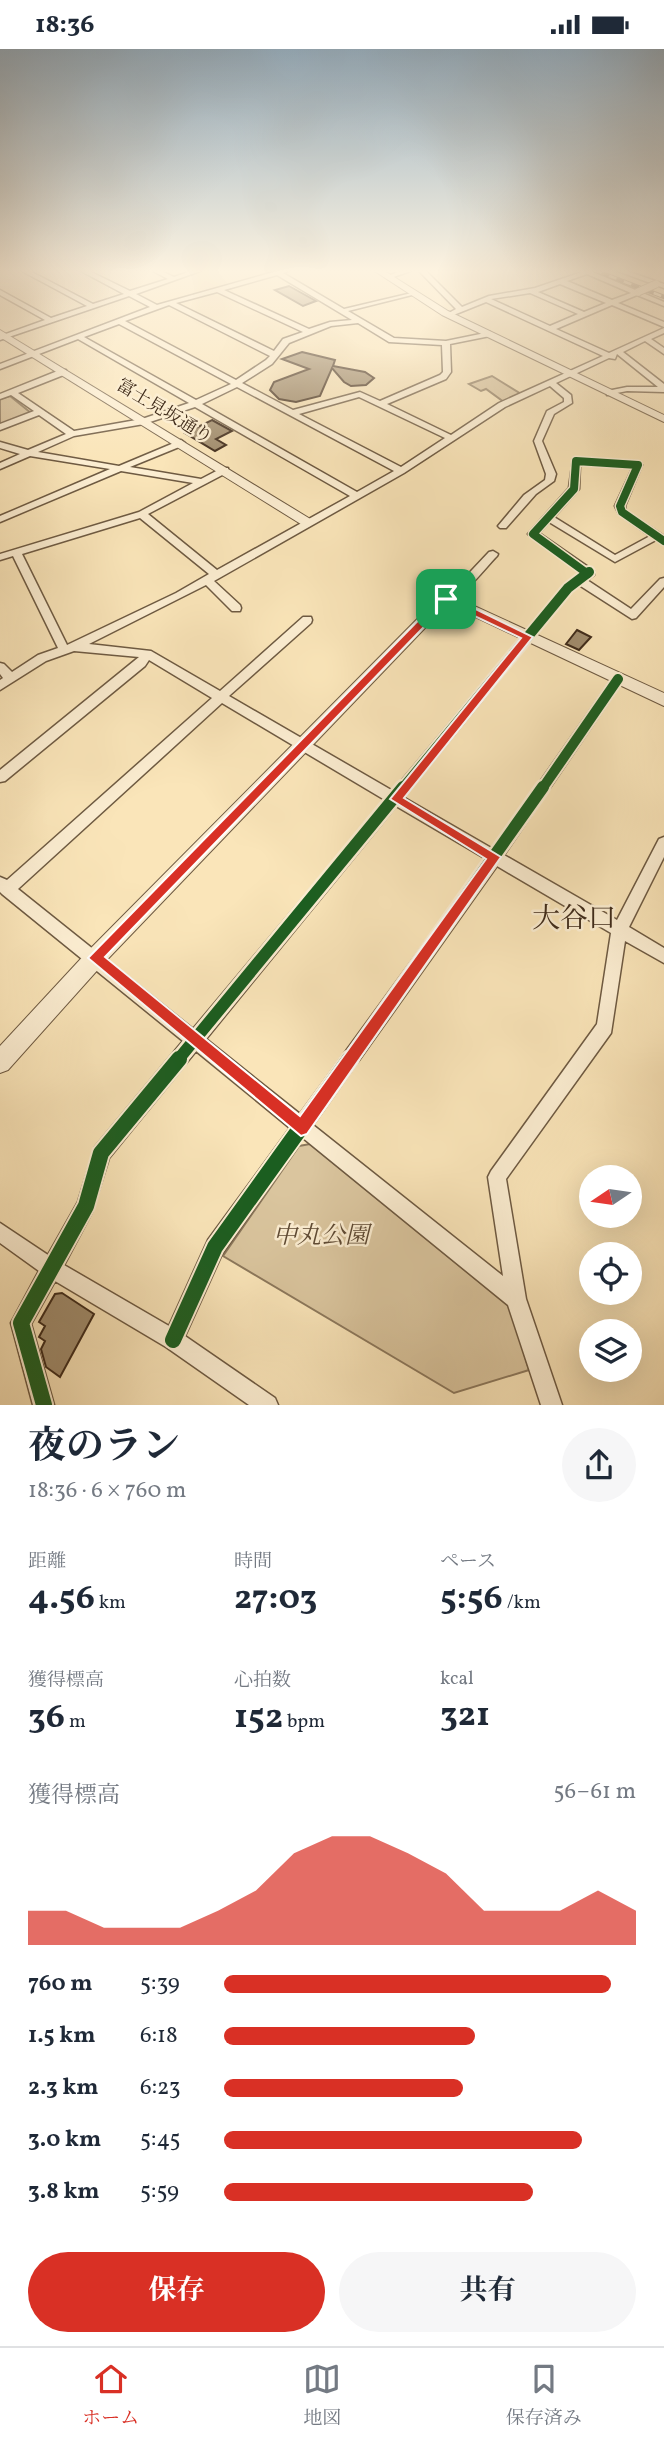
<!DOCTYPE html>
<html lang="ja">
<head>
<meta charset="utf-8">
<style>
  body { margin:0; font-family:Vollkorn,"Noto Serif JP",serif; background:#f6f6f7; color:#1f2937; height:100vh; display:flex; flex-direction:column; font-size:26px; white-space:nowrap }
  * { box-sizing:border-box; margin:0 }
  p { font-size:23px; color:#747a83 }
  .icon { flex:none; width:38px; height:38px; fill:none; stroke:currentColor; stroke-width:2; stroke-linecap:round; stroke-linejoin:round }
  .map { position:relative; height:1356px; overflow:hidden }
  .side { display:flex; flex-direction:column; background:#fff; flex:1 }
  .side>* { flex:none }
  .needle { width:46px; rotate:257deg }
  .fabs { position:absolute; left:579px; top:1116px; display:grid; gap:14px }
  .fabs a { display:grid; place-items:center; width:63px; height:63px; border-radius:50%; background:#fff; box-shadow:0 7px 28px #0002; font-size:35px }
  .pin { position:absolute; display:grid; place-items:center; width:60px; height:60px; color:#fff; margin:-30px; border-radius:14px; box-shadow:0 4px 10px #0006 }
  .round { display:grid; place-items:center; flex:none; width:74px; height:74px; border-radius:37px; background:#f6f6f7 }
  .summary { display:flex; align-items:center; justify-content:space-between; height:119px; padding:0 28px }
  h1 { font-size:38px; font-weight:700; line-height:52px }
  .stats { display:grid; grid-template-columns:repeat(3,1fr); gap:10px; height:119px; padding:7px 28px }
  .stats div { display:grid; align-content:center }
  .stats b { font-size:35px; font-weight:700 }
  .stats small { font-size:19px; font-weight:400 }
  .stats p { font-size:19px }
  .chart { height:196px; padding:14px 28px }
  .chart p { display:flex; justify-content:space-between }
  .chart svg { width:100%; height:126px; margin-top:7px; fill:#d93025; opacity:.7 }
  .button { display:flex; gap:14px; margin-top:auto; padding:14px 28px }
  .button a { flex:1; height:80px; border-radius:42px; background:#d93025; color:#fff; font-size:28px; font-weight:700; line-height:80px; text-align:center }
  .button a+a { background:#f6f6f7; color:#1f2937 }
  ul { padding:0 28px; list-style:none; font-size:23px }
  li { display:grid; grid-template-columns:112px 84px 1fr; align-items:center; height:52px }
  li i { height:18px; border-radius:9px; background:#d93025 }
  .status { display:flex; justify-content:space-between; align-items:center; height:49px; padding:0 35px; background:#fff; direction:ltr }
  .status svg { height:19px; fill:currentColor }
  .tab-bar { display:flex; justify-content:space-around; align-items:center; height:98px; border-top:2px solid #e0e1e3; background:#fff; font-size:19px; color:#747a83 }
  .tab-bar a { display:grid; justify-items:center; gap:4px }
  .tab-bar .current { color:#d93025 }
  .map>svg:first-child { display:block }
  .green { fill:#dac59e; stroke:#8c785c; stroke-width:2 }
  .building { fill:#a08c6d; stroke:#3f2b1a; stroke-width:2 }
  .lines { fill:none; stroke-linecap:round; stroke-linejoin:round }
  .minor-casing { stroke:#6e5a42; stroke-width:3 }
  .tertiary-casing { stroke:#6e5a42; stroke-width:2 }
  .minor { fill:#fceed2; fill-rule:evenodd }
  .tertiary { fill:#fceed2; fill-rule:evenodd }
  .rail-casing { stroke:#3f2b1a; stroke-width:4.5 }
  .rail { stroke:#fceed2; stroke-width:2.5; stroke-dasharray:8; stroke-linecap:butt }
  .minor-bridge-casing { stroke:#6e5a42; stroke-width:9; stroke-linecap:butt }
  .minor-bridge { stroke:#fceed2; stroke-width:7 }
  .cycleway-far3-casing { stroke:#fceed2; stroke-width:11 }
  .cycleway-far2-casing { stroke:#fceed2; stroke-width:14 }
  .cycleway-far1-casing { stroke:#fceed2; stroke-width:17 }
  .cycleway-casing { stroke:#fceed2; stroke-width:20 }
  .cycleway-far3 { stroke:#1b5e20; stroke-width:8 }
  .cycleway-far2 { stroke:#1b5e20; stroke-width:10 }
  .cycleway-far1 { stroke:#1b5e20; stroke-width:12 }
  .cycleway { stroke:#1b5e20; stroke-width:16 }
  .route { fill:#d93025; stroke:#fff; stroke-width:2; fill-rule:evenodd }
  .labels { text-anchor:middle; dominant-baseline:central; stroke-width:5; stroke-linejoin:round; paint-order:stroke }
  .far-street-label { font-size:18px; fill:#3f2b1a; stroke:#fceed2 }
  .near-park-label { font-size:24px; font-style:italic; fill:#5e4a34; stroke:#fceed2 }
  .near-quarter-label { font-size:28px; fill:#3f2b1a; stroke:#fceed2 }
</style>
</head>
<body>
<div class="status"><b>18:36</b><svg viewBox="0 0 49 12"><path d="M0 12V9h3v3zM5 12V6h3v6zM10 12V3h3v9zM15 12V0h3v12zM26 1h20v11H26zM47 4h2v5h-2z"/></svg></div>
<div class="map">
<svg width="664" height="1356" viewBox="0 0 664 1356">
  <rect width="100%" height="100%" fill="#fae5b9"/>
  <filter id="stains"><feTurbulence type="fractalNoise" baseFrequency=".00286" numOctaves="4"/><feColorMatrix values="0 0 0 0 .2 0 0 0 0 .09 0 0 0 0 .02 0 0 0 .5 -.17"/></filter>
  <radialGradient id="worn" r=".72"><stop offset=".6" stop-color="#630" stop-opacity="0"/><stop offset="1" stop-color="#630" stop-opacity=".3"/></radialGradient>
  <!-- green -->
  <g class="green">
    <path d="M492,327L521,345L504,353L486,340L481,342L469,335Z"/>
    <path d="M10,347L31,364L0,376V350Z"/>
    <path d="M310,1095L510,1258L529,1321L454,1344L223,1207L299,1097Z"/>
  </g>
  <!-- building -->
  <g class="building">
    <path d="M289,237L316,252L303,257L275,241Z"/>
    <path d="M302,303L335,311L333,317L365,323L374,329L366,336L351,337L344,333L332,319L320,347L296,353L279,350L270,341L274,333L309,320L282,310Z"/>
    <path d="M212,371L232,382L216,390L226,396L215,402L185,384Z"/>
    <path d="M577,581L591,588L579,601L566,595Z"/>
    <path d="M62,1244L94,1265L60,1328L46,1318L41,1300L45,1292L39,1288L45,1277L39,1273L55,1245Z"/>
  </g>
  <g class="lines">
    <defs>
      <g id="minor">
        <path d="M20,221H28L93,255L124,245L79,221H87L130,242L168,230L151,221H159L174,228L194,221H203L136,245L157,256L281,221H291L283,224L344,260L416,243V245L348,262L394,289L446,292L490,283V287L450,295L451,323L446,330L387,355L451,386L499,354L603,307L486,253L451,267H447V265L456,260L418,221H425L462,258L489,247L535,239L582,223L580,221H588L664,253V257L637,246L618,254L664,273V278L612,256L556,280L609,304L664,279V284L651,290L664,299V305L645,292L623,303L664,335V343L627,342L607,346V342L627,338H658L617,305L615,310L609,309L556,334L571,346L572,354L554,365L542,392L556,425L554,432L536,445L506,479H500L498,477L524,446L545,431L546,425L534,392L547,362L564,353V349L550,337L505,358L404,424L214,532L240,556L241,559L240,562H232L206,536L89,595L151,602L220,642L303,568H311L312,571L311,574L229,647L393,742L564,537L583,524L528,485L569,439L573,410L638,413L642,416L625,457L626,462L664,487V495L656,491L615,513L549,473L539,484L594,522V526L587,531L631,560L660,530L664,529V538L636,569L632,570L579,536L572,541L403,748L493,800L614,627L618,626L624,630L504,806L617,871L659,790L664,788V808L629,878L664,899V914L625,892L611,984L506,1130L526,1250L562,1356H541L508,1256L303,1089L222,1205L185,1287L275,1349L278,1356H249L166,1298L55,1232L31,1275L54,1356H33L11,1274L39,1222L0,1194V1174L48,1206L78,1153L95,1098L183,992L2,845L0,843V828L7,831L212,649L149,611L145,617L5,732L0,733V721L139,608L74,602L46,612L0,641V631L3,629L0,625V614L4,615L12,623L38,606L58,599L13,507L0,511V505L139,463L193,434L121,422L0,473V467L110,420L30,407L0,420V414L20,405L0,399V393L28,401L66,385L39,366L0,381V375L34,362L11,346L0,350V345L60,321H66V325L18,344L74,382L142,370L189,354L78,290L0,320V315L150,258L129,247L0,291V287L45,271L0,246V241L51,269L87,257ZM587,225L631,244L612,251L567,232ZM277,226L352,271L330,273L309,280L224,241ZM560,235L606,254L584,263L538,243ZM217,243L303,283L283,290L274,302L176,254ZM530,244L578,265L550,277L491,250ZM169,256L270,307L266,311L236,331L125,272ZM358,274L389,293L442,296L443,323L440,326L380,352L360,343L293,361L242,334L272,315L289,294L331,277ZM119,275L231,335L196,351L84,288ZM237,338L394,422L357,443L202,355ZM359,348L445,389L401,418L299,365ZM195,358L350,447L217,521L148,465L228,423V419H222L201,430L130,418L184,396L185,394L181,391L119,417L38,403L74,387L144,375ZM580,415L633,418L615,457L619,465L650,487L615,506L554,468L579,440ZM140,469L209,525L176,544L67,596L22,505ZM222,654L385,751L193,980L18,840ZM396,757L486,810L300,1065L206,990ZM497,817L611,884L597,975L491,1122L488,1128L503,1227L313,1076ZM196,1002L290,1079L208,1191L169,1277L64,1216L92,1163L109,1109Z"/>
        <path d="M404,221H413L388,230L385,228Z"/>
        <path d="M615,221H624L664,235V239Z"/>
        <path d="M493,502L498,505L497,507C484,520 461,553 442,551L441,549L456,538L489,503Z"/>
      </g>
      <g id="tertiary">
        <path d="M373,221H383L448,262L664,366V373L442,266Z"/>
        <path d="M0,281L312,471L314,474L308,478L304,477L0,288Z"/>
        <path d="M446,544L664,644V657L448,555L102,916L8,1021L0,1024V997L88,902L441,546Z"/>
      </g>
    </defs>
    <!-- minor casing -->
    <use href="#minor" class="minor-casing"/>
    <!-- tertiary casing -->
    <use href="#tertiary" class="tertiary-casing"/>
    <!-- minor -->
    <use href="#minor" class="minor"/>
    <!-- tertiary -->
    <use href="#tertiary" class="tertiary"/>
    <defs>
      <path id="rail" d="M594,221L664,248"/>
    </defs>
    <!-- rail casing -->
    <use href="#rail" class="rail-casing"/>
    <!-- rail -->
    <use href="#rail" class="rail"/>
    <defs>
      <path id="minor-bridge" d="M638,243L656,235"/>
    </defs>
    <!-- minor-bridge casing -->
    <use href="#minor-bridge" class="minor-bridge-casing"/>
    <!-- minor-bridge -->
    <use href="#minor-bridge" class="minor-bridge"/>
    <defs>
      <path id="cycleway-far3" d="M588,525L533,485L574,440L576,412L638,416L620,457L622,463L664,492"/>
      <g id="cycleway-far2">
        <path d="M402,740L568,539L589,523"/>
        <path d="M542,740L618,630"/>
      </g>
      <g id="cycleway-far1">
        <path d="M177,1012L403,738"/>
        <path d="M349,1012L543,738"/>
      </g>
      <g id="cycleway">
        <path d="M173,1291L215,1198L350,1010"/>
        <path d="M44,1356L21,1274L86,1157L101,1104L179,1010"/>
      </g>
    </defs>
    <!-- cycleway-far3 casing -->
    <use href="#cycleway-far3" class="cycleway-far3-casing"/>
    <!-- cycleway-far2 casing -->
    <use href="#cycleway-far2" class="cycleway-far2-casing"/>
    <!-- cycleway-far1 casing -->
    <use href="#cycleway-far1" class="cycleway-far1-casing"/>
    <!-- cycleway casing -->
    <use href="#cycleway" class="cycleway-casing"/>
    <!-- cycleway-far3 -->
    <use href="#cycleway-far3" class="cycleway-far3"/>
    <!-- cycleway-far2 -->
    <use href="#cycleway-far2" class="cycleway-far2"/>
    <!-- cycleway-far1 -->
    <use href="#cycleway-far1" class="cycleway-far1"/>
    <!-- cycleway -->
    <use href="#cycleway" class="cycleway"/>
  </g>
  <!-- sky -->
  <linearGradient id="sky" x2="0" y2="1"><stop stop-color="#95aec0"/><stop offset="0.54" stop-color="#fdf3e0"/><stop offset="1" stop-color="#fdf3e0" stop-opacity="0"/></linearGradient>
  <rect width="664" height="411" fill="url(#sky)"/>
  <!-- route -->
  <path class="route" d="M442,547H449L533,588L404,749L501,808L307,1085L301,1087L88,909ZM447,554L521,589L390,750L486,810L300,1067L105,908Z"/>
  <g class="labels">
    <!-- far-street labels -->
    <g class="far-street-label">
      <text transform="translate(164 363) rotate(31)">富士見坂通り</text>
    </g>
    <!-- near-park labels -->
    <g class="near-park-label">
      <text x="321" y="1188">中丸公園</text>
    </g>
    <!-- near-quarter labels -->
    <g class="near-quarter-label">
      <text x="574" y="870">大谷口</text>
    </g>
  </g>
  <rect width="100%" height="100%" filter="url(#stains)"/>
  <rect width="100%" height="100%" fill="url(#worn)"/>
</svg>
<div class="fabs">
<a><svg class="needle" viewBox="-14 -14 28 28"><path d="M0-13l5 13h-10z" fill="#e53935"/><path d="M0 13l5-13h-10z" fill="#747a83"/></svg></a>
<a><svg class="icon" aria-label="locate" viewBox="0 0 24 24"><circle cx="12" cy="12" r="6"/><path d="M12 2v4M12 18v4M2 12h4M18 12h4"/></svg></a>
<a><svg class="icon" aria-label="layers" viewBox="0 0 24 24"><path d="M12 4l9 5-9 5-9-5zM3 14l9 5 9-5"/></svg></a>
</div>
<div class="pin" style="left:446px;top:550px;background:#1e9e55"><svg class="icon" aria-label="arrive" viewBox="0 0 24 24"><path d="M6 21V4h12l-3 4 3 4H6"/></svg></div>
</div>
<section class="side">
<div class="summary"><div><h1>夜のラン</h1><p>18:36 · 6 × 760 m</p></div><a class="round"><svg class="icon" aria-label="share" viewBox="0 0 24 24"><path d="M12 15V3M7 8l5-5 5 5M5 13v7h14v-7"/></svg></a></div>
<div class="stats">
<div><p>距離</p><b>4.56<small> km</small></b></div>
<div><p>時間</p><b>27:03</b></div>
<div><p>ペース</p><b>5:56<small> /km</small></b></div>
</div>
<div class="stats">
<div><p>獲得標高</p><b>36<small> m</small></b></div>
<div><p>心拍数</p><b>152<small> bpm</small></b></div>
<div><p>kcal</p><b>321</b></div>
</div>
<div class="chart"><p><span>獲得標高</span>56–61 m</p>
<svg viewBox="0 0 160 44" preserveAspectRatio="none"><path d="M0 44V32L10 32L20 38L30 38L40 38L50 32L60 25L70 12L80 6L90 6L100 12L110 19L120 32L130 32L140 32L150 25L160 32V44z"/></svg>
</div>
<ul>
<li><b>760 m</b>5:39<i style="width:94%"></i></li>
<li><b>1.5 km</b>6:18<i style="width:61%"></i></li>
<li><b>2.3 km</b>6:23<i style="width:58%"></i></li>
<li><b>3.0 km</b>5:45<i style="width:87%"></i></li>
<li><b>3.8 km</b>5:59<i style="width:75%"></i></li>
</ul>
<div class="button"><a>保存</a><a>共有</a></div>
</section>
<nav class="tab-bar">
<a class="current"><svg class="icon" aria-label="home" viewBox="0 0 24 24"><path d="M3 11l9-7 9 7M6 9v11h12V9"/></svg>ホーム</a>
<a><svg class="icon" aria-label="map" viewBox="0 0 24 24"><path d="M3 6l6-2 6 2 6-2v14l-6 2-6-2-6 2zM9 4v14M15 6v14"/></svg>地図</a>
<a><svg class="icon" aria-label="saved" viewBox="0 0 24 24"><path d="M7 4h10v16l-5-4-5 4z"/></svg>保存済み</a>
</nav>
</body>
</html>
